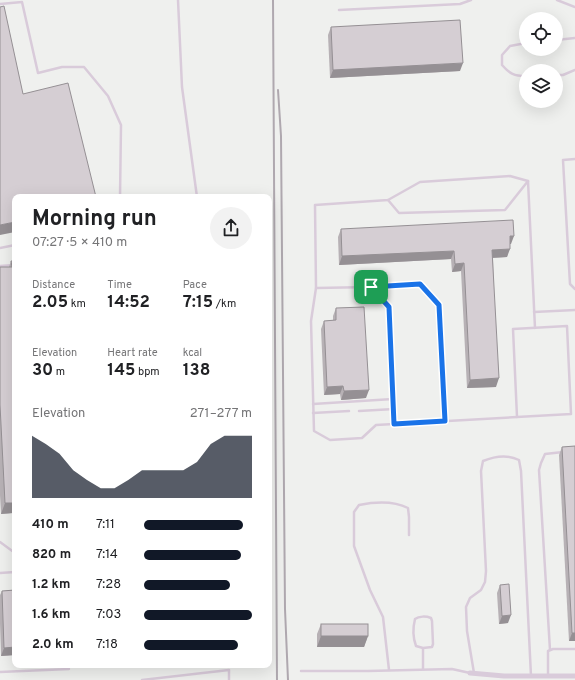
<!DOCTYPE html>
<html lang="en">
<head>
<meta charset="utf-8">
<style>
  body { margin:0; font-family:Overpass,sans-serif; background:#f2f2f2; color:#202124; height:100vh; display:flex; flex-direction:column; font-size:15px; white-space:nowrap }
  * { box-sizing:border-box; margin:0 }
  p { font-size:13px; color:#757577 }
  .icon { flex:none; width:22px; height:22px; fill:none; stroke:currentColor; stroke-width:2; stroke-linecap:round; stroke-linejoin:round }
  .map { position:relative; flex:1; overflow:hidden }
  .sheet { position:absolute; left:12px; top:194px; width:260px; height:474px; display:flex; flex-direction:column; background:#fff; border-radius:8px; box-shadow:0 4px 16px #0002 }
  .sheet>* { flex:none }
  .tools { position:absolute; left:519px; top:12px; display:grid; gap:8px }
  .tools a { display:grid; place-items:center; width:44px; height:44px; border-radius:50%; background:#fff; box-shadow:0 4px 16px #0002; font-size:20px }
  .pin { position:absolute; display:grid; place-items:center; width:34px; height:34px; color:#fff; margin:-17px; border-radius:8px; box-shadow:0 2px 6px #0006 }
  .round { display:grid; place-items:center; flex:none; width:42px; height:42px; border-radius:21px; background:#f2f2f2 }
  .summary { display:flex; align-items:center; justify-content:space-between; height:68px; padding:0 20px }
  h1 { font-size:22px; font-weight:700; line-height:30px }
  .figures { display:grid; grid-template-columns:repeat(3,1fr); gap:6px; height:68px; padding:4px 20px }
  .figures div { display:grid; align-content:center }
  .figures b { font-size:17px; font-weight:700 }
  .figures small { font-size:11px; font-weight:400 }
  .figures p { font-size:11px }
  .chart { height:112px; padding:8px 20px }
  .chart p { display:flex; justify-content:space-between }
  .chart svg { width:100%; height:72px; margin-top:4px; fill:#111827; opacity:.7 }
  ul { padding:0 20px; list-style:none; font-size:13px }
  li { display:grid; grid-template-columns:64px 48px 1fr; align-items:center; height:30px }
  li i { height:10px; border-radius:5px; background:#111827 }
  .map>svg:first-child { display:block }
  .lines { fill:none; stroke-linecap:round; stroke-linejoin:round }
  .lane { stroke:#d9cbda; stroke-width:2.5 }
  .street { stroke:#d9cbda; stroke-width:5 }
  .rail { stroke:#afa8af; stroke-width:2 }
  .wall { fill:#b7b1b5 }
  .shaded-wall { fill:#959094 }
  .building { fill:#d5ced3; stroke:#959094 }
  .route-casing { stroke:#fff; stroke-width:8 }
  .route { stroke:#1a73e8; stroke-width:5 }
</style>
</head>
<body>
<div class="map">
<svg width="575" height="680" viewBox="0 0 575 680">
  <rect width="100%" height="100%" fill="#eff0ee"/>
  <g class="lines">
    <!-- lane -->
    <g class="lane">
      <path d="M178,0L182,87L197,197"/>
      <path d="M557,0L575,7"/>
      <path d="M0,4L22,2L38,73L62,67H84L108,96L121,125L120,197"/>
      <path d="M339,10L460,4L471,0"/>
      <path d="M556,40L575,38"/>
      <path d="M526,43L510,46L502,55V65C510,74 514,76 526,76"/>
      <path d="M556,75H563L575,70"/>
      <path d="M575,159L563,160L570,284L575,289"/>
      <path d="M388,200L399,213L505,210L528,181"/>
      <path d="M0,248L15,245"/>
      <path d="M0,266L15,265"/>
      <path d="M372,287L420,284L439,305L445,421"/>
      <path d="M316,288L311,321L314,431L330,440L362,438L376,425L394,424"/>
      <path d="M534,312L575,310"/>
      <path d="M567,326L571,414L517,417L513,329Z"/>
      <path d="M313,404L393,399"/>
      <path d="M359,411L394,409"/>
      <path d="M313,413L349,411"/>
      <path d="M517,417L394,424L389,307L371,287L316,288L315,205L388,200L420,182L510,176L528,181L535,328"/>
      <path d="M0,542L15,553"/>
      <path d="M0,573L15,572"/>
      <path d="M423,648L416,646C413,638 413,627 415,619C419,616 426,616 431,618L432,621L433,644L432,647L423,648V669"/>
      <path d="M550,650L539,470L541,463L545,454L563,452"/>
      <path d="M389,670L383,617L370,590L354,546V512L359,505C374,502 394,501 408,508L409,517V535"/>
      <path d="M301,671H368L452,669L470,673"/>
      <path d="M0,672L69,669"/>
      <path d="M474,673L467,631L466,607L470,598L481,590L485,582L486,571L481,471L483,461C495,456 507,454 519,460L521,471L531,676"/>
      <path d="M548,675V651L553,649H575"/>
      <path d="M142,680L229,670V680"/>
    </g>
    <!-- street -->
    <path class="street" d="M470,673L504,676H575"/>
    <!-- rail -->
    <g class="rail">
      <path d="M273,0L277,680"/>
      <path d="M278,90L281,136L285,609L288,680"/>
    </g>
  </g>
  <!-- wall -->
  <g class="wall">
    <path d="M331,27L460,71L330,78L328,35Z"/>
    <path d="M341,229L511,244H510L507,257L493,258L496,387L467,388L461,271L452,272L451,259L339,265L338,237Z"/>
    <path d="M11,261H15V528H14L13,513L1,514L0,495V267H9Z"/>
    <path d="M336,308L366,398L341,400L340,394L324,395L321,329L324,321L333,320V316Z"/>
    <path d="M575,446V641H569L559,455L562,447Z"/>
    <path d="M500,585L508,623L499,624L497,593Z"/>
    <path d="M15,590V655L1,656L0,624V595L2,591Z"/>
    <path d="M321,624L368,636L364,647H317V634Z"/>
  </g>
  <!-- shaded-wall -->
  <g class="shaded-wall">
    <path d="M463,63L460,71L330,78L333,70Z"/>
    <path d="M15,222V232L0,235V225Z"/>
    <path d="M510,236H514L511,244H507Z"/>
    <path d="M510,249L507,257L489,258L492,250Z"/>
    <path d="M454,251L451,259L339,265L342,256Z"/>
    <path d="M464,263L461,271L452,272L455,264Z"/>
    <path d="M499,378L496,387L467,388L470,380Z"/>
    <path d="M343,386L340,394L324,395L327,387Z"/>
    <path d="M369,390L366,398L341,400L344,391Z"/>
    <path d="M5,503H15V508L13,513L1,514Z"/>
    <path d="M511,615L508,623L499,624L502,616Z"/>
    <path d="M572,633H575V641H569Z"/>
    <path d="M321,636H368L364,647H317Z"/>
    <path d="M15,647V655L1,656L4,648Z"/>
  </g>
  <!-- building -->
  <g class="building">
    <path d="M4,6L23,94L68,83L96,197H15V222L0,225V7Z"/>
    <path d="M460,20L463,63L333,70L331,27Z"/>
    <path d="M513,220L514,236H510V249L492,250L499,378L470,380L464,263L455,264L454,251L342,256L341,229Z"/>
    <path d="M11,261H15V503H5L0,405V267H12Z"/>
    <path d="M364,307L369,390L344,391L343,386L327,387L324,321L336,320V308Z"/>
    <path d="M575,446V633H572L562,447Z"/>
    <path d="M509,584L511,615L502,616L500,585Z"/>
    <path d="M15,590V647L4,648L2,591Z"/>
    <rect x="321" y="624" width="47" height="12"/>
  </g>
  <g class="lines">
    <defs>
      <path id="route" d="M420,284L439,305L445,421L394,424L389,307L371,287Z"/>
    </defs>
    <!-- route casing -->
    <use href="#route" class="route-casing"/>
    <!-- route -->
    <use href="#route" class="route"/>
  </g>
</svg>
<div class="tools">
<a><svg class="icon" aria-label="locate" viewBox="0 0 24 24"><circle cx="12" cy="12" r="6"/><path d="M12 2v4M12 18v4M2 12h4M18 12h4"/></svg></a>
<a><svg class="icon" aria-label="layers" viewBox="0 0 24 24"><path d="M12 4l9 5-9 5-9-5zM3 14l9 5 9-5"/></svg></a>
</div>
<div class="pin" style="left:371px;top:287px;background:#1e9e55"><svg class="icon" aria-label="arrive" viewBox="0 0 24 24"><path d="M6 21V4h12l-3 4 3 4H6"/></svg></div>
<section class="sheet">
<div class="summary"><div><h1>Morning run</h1><p>07:27 · 5 × 410 m</p></div><a class="round"><svg class="icon" aria-label="share" viewBox="0 0 24 24"><path d="M12 15V3M7 8l5-5 5 5M5 13v7h14v-7"/></svg></a></div>
<div class="figures">
<div><p>Distance</p><b>2.05<small> km</small></b></div>
<div><p>Time</p><b>14:52</b></div>
<div><p>Pace</p><b>7:15<small> /km</small></b></div>
</div>
<div class="figures">
<div><p>Elevation</p><b>30<small> m</small></b></div>
<div><p>Heart rate</p><b>145<small> bpm</small></b></div>
<div><p>kcal</p><b>138</b></div>
</div>
<div class="chart"><p><span>Elevation</span>271–277 m</p>
<svg viewBox="0 0 160 44" preserveAspectRatio="none"><path d="M0 44V6L10 11L20 17L30 27L40 33L50 38L60 38L70 33L80 27L90 27L100 27L110 27L120 22L130 11L140 6L150 6L160 6V44z"/></svg>
</div>
<ul>
<li><b>410 m</b>7:11<i style="width:92%"></i></li>
<li><b>820 m</b>7:14<i style="width:90%"></i></li>
<li><b>1.2 km</b>7:28<i style="width:80%"></i></li>
<li><b>1.6 km</b>7:03<i style="width:100%"></i></li>
<li><b>2.0 km</b>7:18<i style="width:87%"></i></li>
</ul>
</section>
</div>
</body>
</html>
